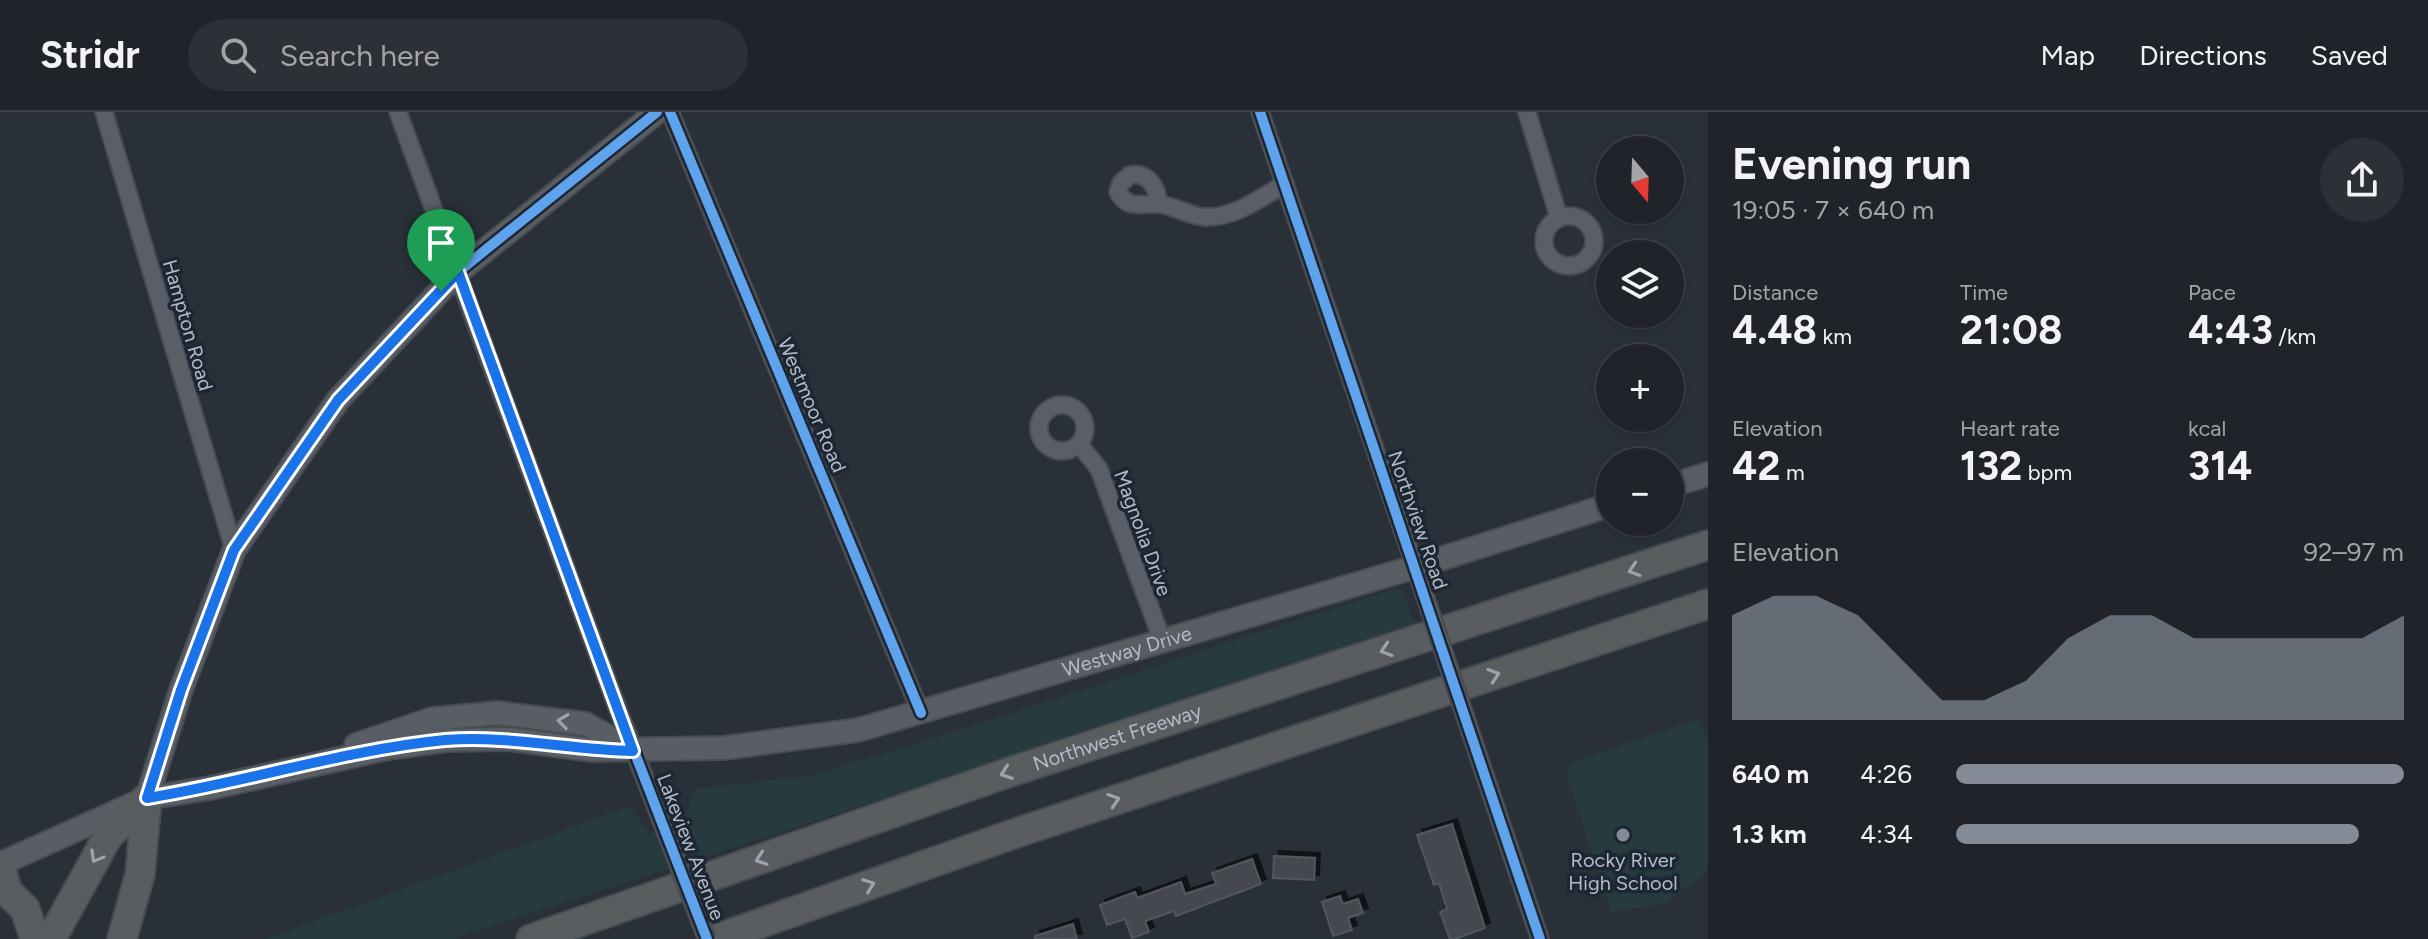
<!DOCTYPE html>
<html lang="en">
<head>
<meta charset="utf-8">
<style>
  body { margin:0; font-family:Figtree,sans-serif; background:#2d3036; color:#f1f3f6; height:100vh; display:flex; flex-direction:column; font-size:30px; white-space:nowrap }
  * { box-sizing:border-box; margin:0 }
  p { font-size:26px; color:#a2a4a8 }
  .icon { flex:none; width:44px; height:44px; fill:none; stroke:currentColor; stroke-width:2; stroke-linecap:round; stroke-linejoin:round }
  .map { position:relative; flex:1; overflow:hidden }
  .details { display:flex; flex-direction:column; background:#20242a; width:720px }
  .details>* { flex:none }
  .needle { width:52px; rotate:161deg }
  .tools { position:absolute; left:1596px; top:24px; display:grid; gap:16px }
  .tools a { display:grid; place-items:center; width:88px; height:88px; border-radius:50%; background:#20242a; box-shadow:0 2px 6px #0004,0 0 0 2px #3d4147; font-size:40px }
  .pin { position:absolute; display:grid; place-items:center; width:68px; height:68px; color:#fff; margin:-82px -34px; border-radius:50% 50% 50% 0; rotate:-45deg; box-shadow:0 0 8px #0007 }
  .pin .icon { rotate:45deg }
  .round { display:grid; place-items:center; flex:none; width:84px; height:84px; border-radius:42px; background:#2d3036 }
  .head { display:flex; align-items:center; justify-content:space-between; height:136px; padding:0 24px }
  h1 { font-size:44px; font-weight:700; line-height:60px }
  .metrics { display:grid; grid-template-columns:repeat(3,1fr); gap:12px; height:136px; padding:8px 24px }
  .metrics div { display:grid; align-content:center }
  .metrics b { font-size:40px; font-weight:700 }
  .metrics small { font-size:22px; font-weight:400 }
  .metrics p { font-size:22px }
  .chart { height:224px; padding:16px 24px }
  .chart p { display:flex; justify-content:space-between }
  .chart svg { width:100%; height:144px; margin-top:8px; fill:#848b96; opacity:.7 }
  ul { padding:0 24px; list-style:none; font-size:26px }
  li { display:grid; grid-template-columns:128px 96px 1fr; align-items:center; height:60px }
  li i { height:20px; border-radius:10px; background:#848b96 }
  header { display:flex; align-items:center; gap:48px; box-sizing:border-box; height:112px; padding:0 40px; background:#20242a; border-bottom:2px solid #3d4147 }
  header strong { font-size:38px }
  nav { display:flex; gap:44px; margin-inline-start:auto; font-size:28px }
  .search { width:560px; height:72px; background:#2d3036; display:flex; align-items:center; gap:20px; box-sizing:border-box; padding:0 28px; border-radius:44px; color:#a2a4a8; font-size:30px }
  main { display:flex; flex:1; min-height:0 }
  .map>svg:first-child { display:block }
  .green { fill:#273a3e }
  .building { fill:#444950; stroke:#52575f; stroke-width:2; filter:url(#shadow) }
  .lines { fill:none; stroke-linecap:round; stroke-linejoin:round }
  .minor-casing { stroke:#484c53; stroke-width:20 }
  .secondary-casing { stroke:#484c53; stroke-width:26 }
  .motorway-casing { stroke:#474c53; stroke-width:32 }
  .minor { stroke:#5a5e66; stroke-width:16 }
  .secondary { stroke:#595d64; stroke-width:22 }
  .motorway { stroke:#5a5d60; stroke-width:28 }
  .minor-bridge-casing { stroke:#484c53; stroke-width:20; stroke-linecap:butt }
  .minor-bridge { stroke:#5a5e66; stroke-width:16 }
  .cycleway-casing { stroke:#1d2633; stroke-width:15 }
  .cycleway { stroke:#60a3ed; stroke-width:10 }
  .oneway { stroke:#9ea4af }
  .oneway2 { stroke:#9da4b0 }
  .route-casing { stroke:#fff; stroke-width:16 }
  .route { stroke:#1a73e8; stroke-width:10 }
  .poi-dot { fill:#848b96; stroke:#1d2633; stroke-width:3 }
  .labels { text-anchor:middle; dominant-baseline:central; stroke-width:7; stroke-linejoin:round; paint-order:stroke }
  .street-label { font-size:20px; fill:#b4bcc9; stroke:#1d2633 }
  .poi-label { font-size:20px; fill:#b4bcc9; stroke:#1d2633 }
</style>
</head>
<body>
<header>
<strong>Stridr</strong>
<div class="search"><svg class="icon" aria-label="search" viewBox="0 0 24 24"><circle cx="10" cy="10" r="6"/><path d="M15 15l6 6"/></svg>Search here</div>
<nav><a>Map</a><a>Directions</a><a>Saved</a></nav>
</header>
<main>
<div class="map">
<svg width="1708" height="827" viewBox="0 0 1708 827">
  <defs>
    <filter id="shadow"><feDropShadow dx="5" dy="-5" stdDeviation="0" flood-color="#0009"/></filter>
  </defs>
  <rect width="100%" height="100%" fill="#2a3038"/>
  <!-- green -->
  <g class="green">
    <path d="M1391,478L1403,479L1415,514L453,827H265L630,694L649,722L685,707L694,677L808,664L919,631Z"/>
    <path d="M1698,607L1708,629V752L1704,762L1664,792L1611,800L1566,661L1574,649Z"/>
  </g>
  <!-- building -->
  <g class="building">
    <path d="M1452,712L1485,816L1455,827H1450L1440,800L1447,797L1439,771L1434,773L1417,723Z"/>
    <path d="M1274,744L1315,746L1314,768L1273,766Z"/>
    <path d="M1252,747L1261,772L1176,804L1174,799L1145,809L1149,820L1132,826L1125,807L1107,813L1100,793L1135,780L1137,786L1181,770L1185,782L1216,772L1212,761Z"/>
    <path d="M1340,784L1343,792L1358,787L1363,801L1348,806L1352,818L1333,824L1322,790Z"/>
    <path d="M1073,812L1077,827H1035V824Z"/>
  </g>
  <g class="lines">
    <defs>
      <g id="minor">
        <path d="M104,0L234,438"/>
        <path d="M398,0L617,595L666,721"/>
        <path d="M670,0L921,601"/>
        <path d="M1260,0L1424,481"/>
        <path d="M1527,0L1559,106"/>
        <path d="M1158,92C1158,75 1148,60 1130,63L1121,71L1118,80C1127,97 1140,92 1156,92C1172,92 1188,104 1205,105C1235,106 1260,86 1285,72"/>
        <circle cx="1569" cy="129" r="25"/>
        <circle cx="1062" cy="316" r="23"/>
        <path d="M1079,332L1099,357L1162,528"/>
        <path d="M1471,622L1540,827"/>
      </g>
      <g id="secondary">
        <path d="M1670,374L1708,362"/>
        <path d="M356,633L432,607L498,601L586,612L632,638"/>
        <path d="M147,686L181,578L234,438L338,288L458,160L657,0"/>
        <path id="s1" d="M0,752L147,686L210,676L388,636L447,628L509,627L592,638L724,636L858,618L1415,455L1610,393"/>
      </g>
      <g id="motorway">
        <path d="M0,753L7,779L25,797L35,827"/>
        <path d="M51,827L108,724L147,686"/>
        <path d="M122,827L140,762L147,686"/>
        <path id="s2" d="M531,827L1007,661L1708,433"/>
        <path d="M716,827L1019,720L1708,492"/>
      </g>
    </defs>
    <!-- minor casing -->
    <use href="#minor" class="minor-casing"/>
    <!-- secondary casing -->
    <use href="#secondary" class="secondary-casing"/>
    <!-- motorway casing -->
    <use href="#motorway" class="motorway-casing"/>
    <!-- minor -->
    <use href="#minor" class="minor"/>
    <!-- secondary -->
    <use href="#secondary" class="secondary"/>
    <!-- motorway -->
    <use href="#motorway" class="motorway"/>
    <defs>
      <g id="minor-bridge">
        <path d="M1424,481L1471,622"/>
        <path d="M666,721L707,827"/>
      </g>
    </defs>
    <!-- minor-bridge casing -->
    <use href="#minor-bridge" class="minor-bridge-casing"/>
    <!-- minor-bridge -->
    <use href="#minor-bridge" class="minor-bridge"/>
    <defs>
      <g id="cycleway">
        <path d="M657,0L458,160L617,595L707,827"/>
        <path d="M670,0L921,601"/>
        <path d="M1260,0L1540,827"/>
      </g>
    </defs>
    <!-- cycleway casing -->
    <use href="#cycleway" class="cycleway-casing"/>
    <!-- cycleway -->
    <use href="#cycleway" class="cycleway"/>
  </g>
  <!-- one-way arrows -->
  <defs><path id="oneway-chevron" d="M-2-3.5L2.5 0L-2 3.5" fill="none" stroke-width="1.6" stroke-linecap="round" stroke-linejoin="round" transform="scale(2)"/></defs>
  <g class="oneway">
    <use href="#oneway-chevron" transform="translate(1634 458) rotate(162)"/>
    <use href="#oneway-chevron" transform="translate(1386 538) rotate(162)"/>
    <use href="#oneway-chevron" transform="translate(1494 563) rotate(-18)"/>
    <use href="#oneway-chevron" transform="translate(1006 661) rotate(161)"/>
    <use href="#oneway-chevron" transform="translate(1114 688) rotate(-18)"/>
    <use href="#oneway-chevron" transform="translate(96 745) rotate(119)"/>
    <use href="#oneway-chevron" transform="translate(761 747) rotate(161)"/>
    <use href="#oneway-chevron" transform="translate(869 773) rotate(-20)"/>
  </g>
  <use class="oneway2" href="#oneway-chevron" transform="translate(563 609) rotate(-172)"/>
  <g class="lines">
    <defs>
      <path id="route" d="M458,160L633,639C570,638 509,623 445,628C344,638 247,670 147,686L181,578L234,438L338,288Z"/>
    </defs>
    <!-- route casing -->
    <use href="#route" class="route-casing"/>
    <!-- route -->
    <use href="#route" class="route"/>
  </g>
  <!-- markers -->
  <circle class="poi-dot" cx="1623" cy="723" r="8"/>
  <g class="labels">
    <!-- street labels -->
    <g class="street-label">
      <text transform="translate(188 213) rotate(74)">Hampton Road</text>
      <text transform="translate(812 293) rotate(67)">Westmoor Road</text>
      <text transform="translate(1418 408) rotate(71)">Northview Road</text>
      <text transform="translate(1143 421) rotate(70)">Magnolia Drive</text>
      <text stroke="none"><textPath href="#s1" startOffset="1160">Westway Drive</textPath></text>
      <text stroke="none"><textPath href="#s2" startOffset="620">Northwest Freeway</textPath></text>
      <text transform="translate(691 735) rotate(69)">Lakeview Avenue</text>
    </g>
    <!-- poi labels -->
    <g class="poi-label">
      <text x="1623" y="748">Rocky River<tspan x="1623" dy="23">High School</tspan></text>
    </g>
  </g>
</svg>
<div class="tools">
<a><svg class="needle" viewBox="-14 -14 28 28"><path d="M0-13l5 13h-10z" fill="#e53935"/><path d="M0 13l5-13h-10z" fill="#a2a4a8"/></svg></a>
<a><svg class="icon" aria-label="layers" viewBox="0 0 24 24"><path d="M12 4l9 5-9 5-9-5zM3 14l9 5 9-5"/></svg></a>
<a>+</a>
<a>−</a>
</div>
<div class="pin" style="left:441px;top:179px;background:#1e9e55"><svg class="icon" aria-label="arrive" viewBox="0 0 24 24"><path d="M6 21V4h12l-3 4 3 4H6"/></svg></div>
</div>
<section class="details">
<div class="head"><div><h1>Evening run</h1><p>19:05 · 7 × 640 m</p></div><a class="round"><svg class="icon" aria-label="share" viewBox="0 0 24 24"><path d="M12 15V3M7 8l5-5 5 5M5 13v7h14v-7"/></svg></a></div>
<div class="metrics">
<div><p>Distance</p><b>4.48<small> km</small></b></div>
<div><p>Time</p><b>21:08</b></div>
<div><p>Pace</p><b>4:43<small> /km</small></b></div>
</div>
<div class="metrics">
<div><p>Elevation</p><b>42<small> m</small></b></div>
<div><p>Heart rate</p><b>132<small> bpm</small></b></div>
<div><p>kcal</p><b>314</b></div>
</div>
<div class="chart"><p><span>Elevation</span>92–97 m</p>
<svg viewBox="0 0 160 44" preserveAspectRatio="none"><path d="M0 44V12L10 6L20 6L30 12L40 25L50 38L60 38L70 32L80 19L90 12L100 12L110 19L120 19L130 19L140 19L150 19L160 12V44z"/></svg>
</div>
<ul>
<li><b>640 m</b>4:26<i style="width:100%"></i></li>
<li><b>1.3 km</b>4:34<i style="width:90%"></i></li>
</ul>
</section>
</main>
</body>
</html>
